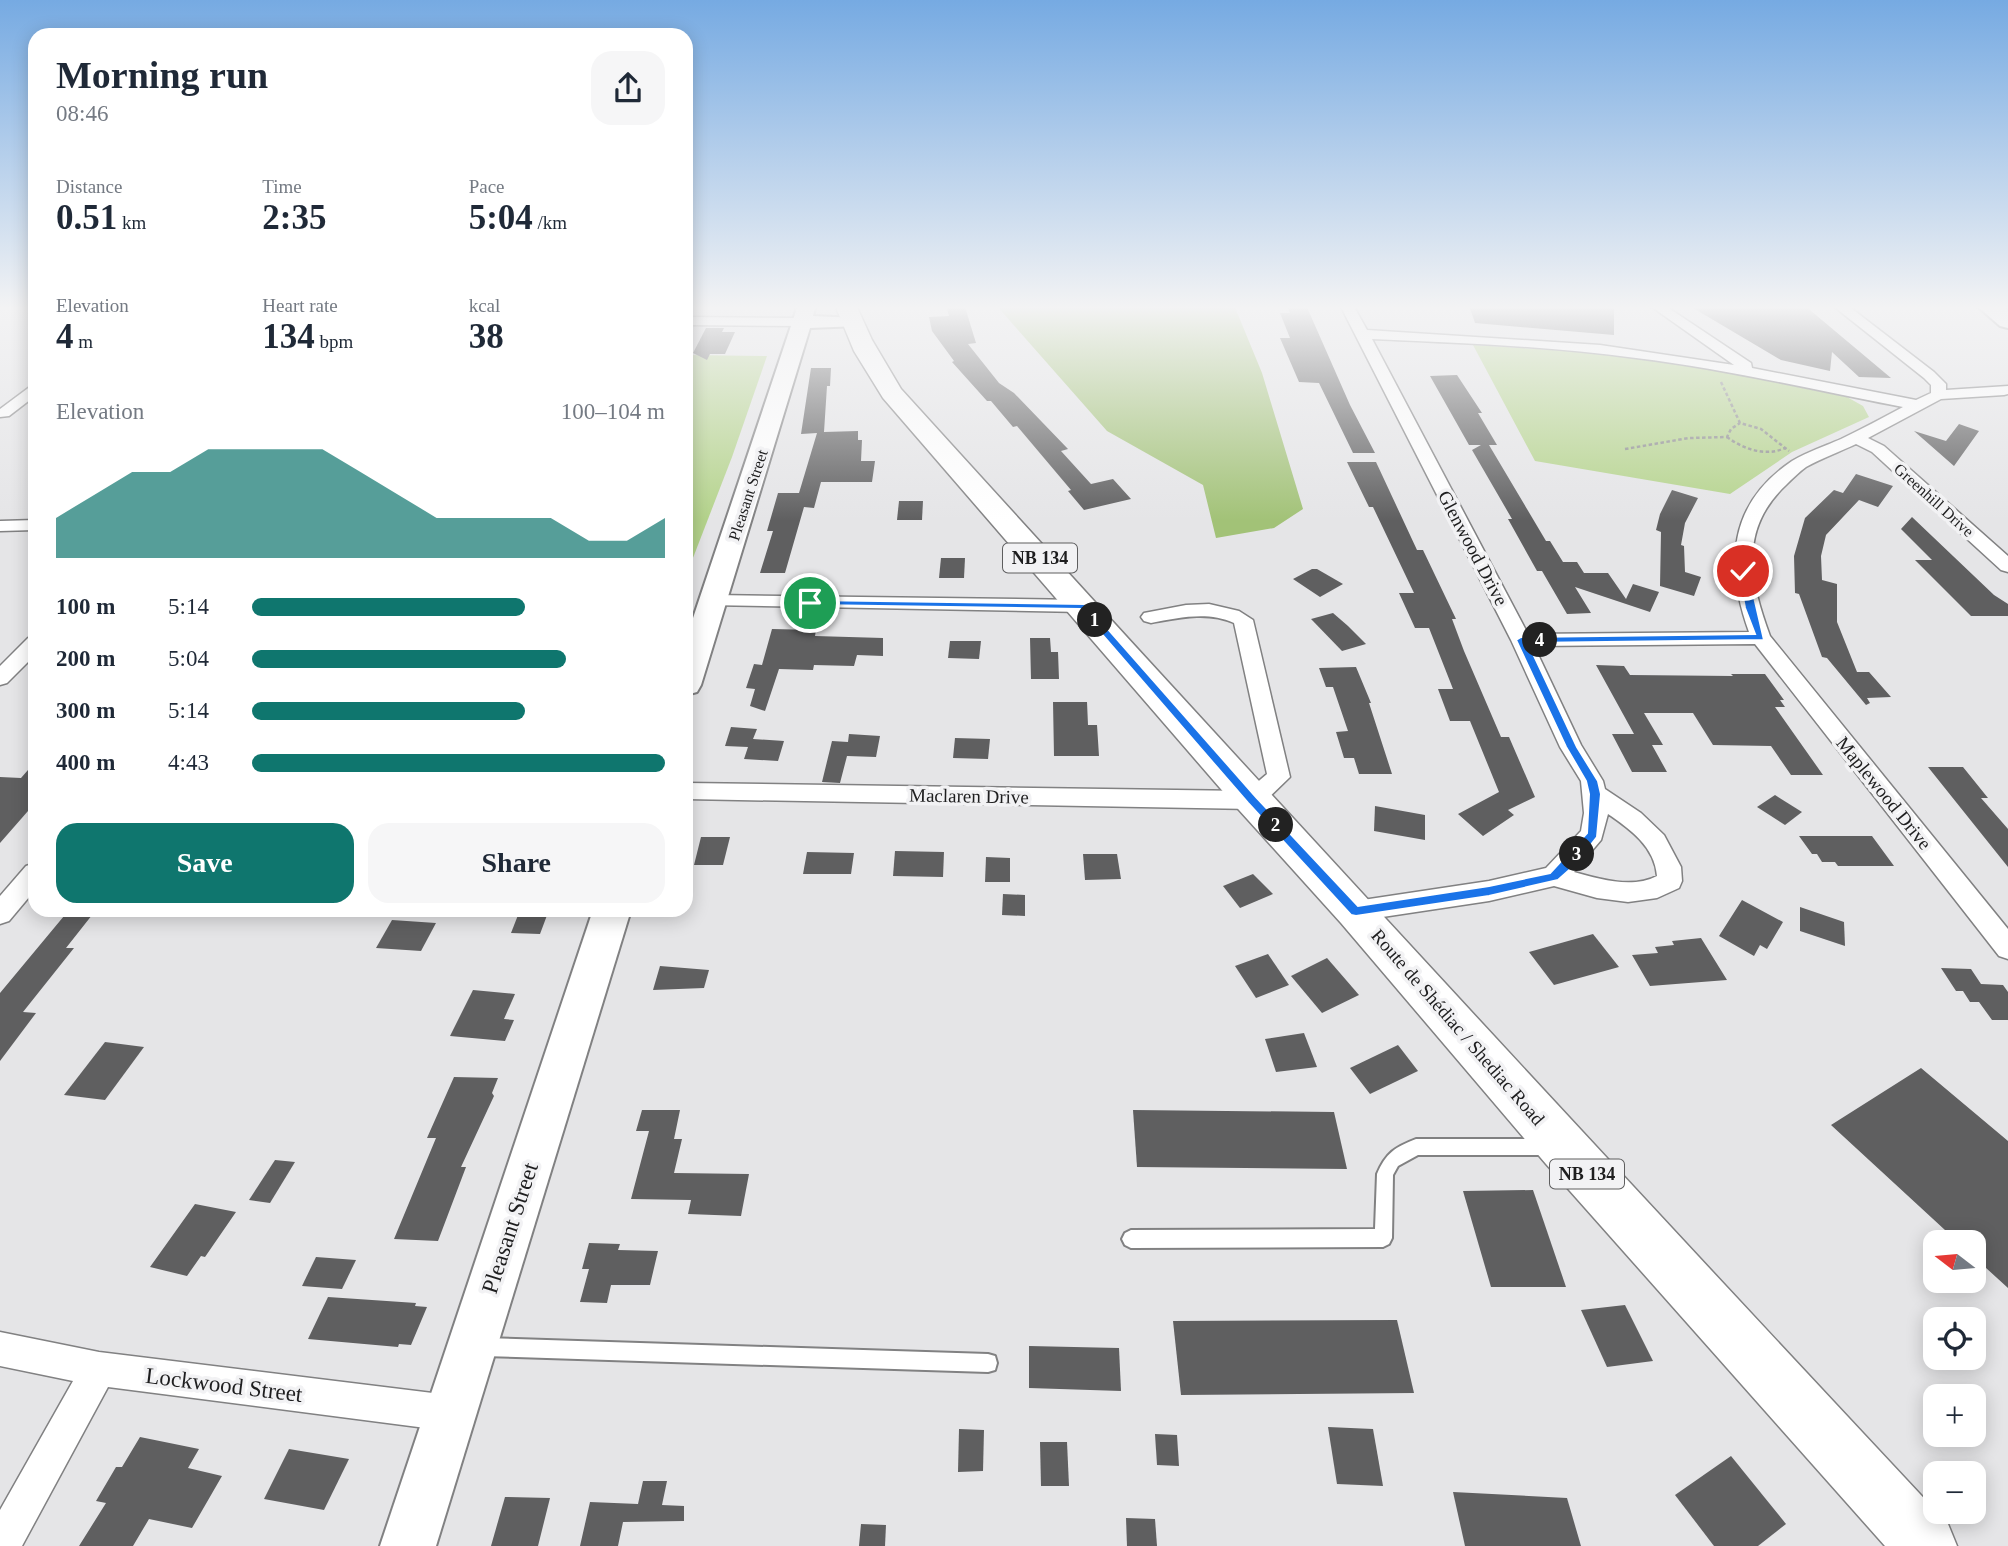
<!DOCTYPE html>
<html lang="en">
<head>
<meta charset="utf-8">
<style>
  body { margin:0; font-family:"Times New Roman",serif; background:#f6f6f7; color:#1f2937; height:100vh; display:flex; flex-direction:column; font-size:26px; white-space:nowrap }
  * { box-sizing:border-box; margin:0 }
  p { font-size:23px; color:#747a83 }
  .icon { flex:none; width:38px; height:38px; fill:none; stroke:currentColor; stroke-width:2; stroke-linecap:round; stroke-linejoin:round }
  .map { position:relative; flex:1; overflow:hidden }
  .side { position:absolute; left:28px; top:28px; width:665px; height:889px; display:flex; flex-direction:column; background:#fff; border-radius:21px; box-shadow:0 4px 18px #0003 }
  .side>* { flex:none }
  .needle { width:46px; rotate:286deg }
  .tools { position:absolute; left:1923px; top:1230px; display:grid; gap:14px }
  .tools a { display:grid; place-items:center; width:63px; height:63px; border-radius:14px; background:#fff; box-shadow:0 4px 18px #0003; font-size:35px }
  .pin { position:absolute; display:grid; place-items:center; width:60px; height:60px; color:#fff; margin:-30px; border:4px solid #fff; border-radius:50%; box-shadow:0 2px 7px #0007 }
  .km { position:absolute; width:35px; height:35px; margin:-18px; border-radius:50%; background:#222; color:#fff; font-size:19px; line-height:35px; text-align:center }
  .round { display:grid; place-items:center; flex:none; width:74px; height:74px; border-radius:21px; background:#f6f6f7 }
  .headline { display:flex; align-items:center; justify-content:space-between; height:119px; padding:0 28px }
  h1 { font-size:38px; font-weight:700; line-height:52px }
  .figures { display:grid; grid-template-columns:repeat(3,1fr); gap:10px; height:119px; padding:7px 28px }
  .figures div { display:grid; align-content:center }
  .figures b { font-size:35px; font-weight:700 }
  .figures small { font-size:19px; font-weight:400 }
  .figures p { font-size:19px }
  .chart { height:196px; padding:14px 28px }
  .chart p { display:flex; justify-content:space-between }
  .chart svg { width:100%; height:126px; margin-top:7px; fill:#0f766e; opacity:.7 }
  .primary-button { display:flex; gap:14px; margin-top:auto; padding:14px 28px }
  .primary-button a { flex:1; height:80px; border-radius:21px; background:#0f766e; color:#fff; font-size:28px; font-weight:700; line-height:80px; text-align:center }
  .primary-button a+a { background:#f6f6f7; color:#1f2937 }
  ul { padding:0 28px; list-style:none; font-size:23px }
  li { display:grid; grid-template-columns:112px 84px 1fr; align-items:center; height:52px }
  li i { height:18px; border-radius:9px; background:#0f766e }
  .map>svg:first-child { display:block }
  .green { fill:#b4d38b }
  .forest { fill:#a2c277 }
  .building { fill:#5f5f60 }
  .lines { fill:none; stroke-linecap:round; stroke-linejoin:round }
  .lane-casing { stroke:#818182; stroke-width:4 }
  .street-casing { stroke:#818182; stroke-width:3 }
  .secondary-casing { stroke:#818182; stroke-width:4 }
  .primary-casing { stroke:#818182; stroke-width:3 }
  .highway-casing { stroke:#818182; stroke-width:4 }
  .path { stroke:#8a8a8c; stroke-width:2.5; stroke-dasharray:3.5 2.5; stroke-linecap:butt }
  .lane { fill:#fff; fill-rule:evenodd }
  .street { fill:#fff; fill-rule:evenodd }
  .secondary { fill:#fff; fill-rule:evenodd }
  .primary { fill:#fff; fill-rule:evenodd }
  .highway { fill:#fff; fill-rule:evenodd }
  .route { fill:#1a73e8; stroke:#fff; stroke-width:2 }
  .labels { text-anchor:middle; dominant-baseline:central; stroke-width:7; stroke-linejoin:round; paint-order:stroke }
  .far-street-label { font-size:16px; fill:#1e1e1f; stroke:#f2f2f4 }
  .shield { fill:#f2f2f4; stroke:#5e5e5f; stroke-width:2 }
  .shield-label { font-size:18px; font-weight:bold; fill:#1e1e1f }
  .street-label { font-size:19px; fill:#1e1e1f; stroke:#f2f2f4 }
  .near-street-label { font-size:23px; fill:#1e1e1f; stroke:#f2f2f4 }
</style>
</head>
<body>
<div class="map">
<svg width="2008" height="1546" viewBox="0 0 2008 1546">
  <rect width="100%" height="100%" fill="#e5e5e7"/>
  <!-- green -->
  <g class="green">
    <path d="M1473,345L1619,354L1671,361L1847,397L1863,406L1869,417L1792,452L1730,494L1535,461Z"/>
    <path d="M686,355L767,356L732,457L686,576Z"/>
  </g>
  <!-- forest -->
  <path class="forest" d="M996,305H1234L1262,373L1303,509L1274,528L1216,538L1203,485L1107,431Z"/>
  <!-- building -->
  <g class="building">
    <path d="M1287,305H1306L1350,405L1375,453H1353L1319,383L1299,382L1280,338H1290L1280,313H1290Z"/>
    <path d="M1469,305L1514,308V305H1614V335L1475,323Z"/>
    <path d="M1688,305H1804L1891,378L1859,377L1832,352L1830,371L1781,360Z"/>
    <path d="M965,307L976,343L968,344L999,383L1014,393L1068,449L1061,451L1091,484L1113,479L1131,499L1084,510L1068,491L1071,490L1017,426L1013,427L991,401H987L952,362L954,361L932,331L929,317L949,316L947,308Z"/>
    <path d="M706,328H724L722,332H735L725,354H710L707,360L693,353Z"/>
    <path d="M811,368H831L830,386H827L824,432L858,431V440H862L861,461H875L872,482H821L814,508L804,507L785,573H760L773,531H767L778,493H799L817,433L801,434Z"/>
    <path d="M1457,375L1482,413H1478L1497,445H1489L1546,541H1550L1563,562H1577L1584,573H1608L1626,599L1633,584L1659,592L1650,612L1575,587L1591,613L1567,614L1542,571H1537L1508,519H1512L1472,450L1481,445H1469L1430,376Z"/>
    <path d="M1959,424L1979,431L1954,466L1914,431L1946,441Z"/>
    <path d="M1347,462H1376L1417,550H1423L1456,619H1452L1464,651L1501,737H1509L1535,797L1508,810L1514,815L1483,836L1458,814L1499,792L1470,721H1450L1438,689H1453L1429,628H1415L1399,593H1414L1373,507H1369Z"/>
    <path d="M1856,474L1893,486L1878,507L1859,500L1826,535L1821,556L1822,580L1837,584V622L1857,672H1869L1891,697L1867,698L1870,703L1866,705L1827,658L1822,657L1799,594L1795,593L1794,556L1805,518L1834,490L1843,493Z"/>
    <path d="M1672,490L1698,498L1685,523L1681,545L1684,546L1685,572L1701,577L1694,596L1660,586L1661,532L1656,530L1660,514Z"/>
    <path d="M899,501H923L922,520H897Z"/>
    <path d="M1912,517L1994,595L2008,604V616H1971L1915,560H1932L1901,529Z"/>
    <path d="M941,558H965L964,578H939Z"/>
    <path d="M1312,569H1317L1343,584L1320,597L1293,579Z"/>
    <path d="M1333,613L1348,626L1366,644L1342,651L1311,619Z"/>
    <path d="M772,629L816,630L815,636L883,638V656L857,655L854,666L814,665L813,670L779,669L765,711L750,706L755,689L746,688L754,664L762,665Z"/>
    <path d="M1030,638H1050L1051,652H1058L1059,679H1031Z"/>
    <path d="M950,641H981L979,659L948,658Z"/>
    <path d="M1596,665L1624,666L1630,675L1733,676L1731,674H1765L1784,700H1780L1785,707H1775L1823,775H1791L1771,746L1713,745L1693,713H1644L1663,745H1652L1667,772H1632L1612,734H1634Z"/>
    <path d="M1356,667L1371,703H1369L1392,774H1359L1354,758H1344L1336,732L1348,731L1333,687H1326L1319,668Z"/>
    <path d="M1053,702H1087L1088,725H1097L1099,756H1054Z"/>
    <path d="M731,727L757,729L753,739L784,741L778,761L744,759L748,747L725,746Z"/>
    <path d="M849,734L880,736L876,757L847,756L840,783L822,782L832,741L848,742Z"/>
    <path d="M955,738L990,739L988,759L953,758Z"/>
    <path d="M35,762V803L0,843V777L21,778Z"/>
    <path d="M1928,767H1963L1988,798H1981L2008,829V867Z"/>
    <path d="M1775,795L1802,812L1785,825L1757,807Z"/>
    <path d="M1375,806L1425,815V840L1374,831Z"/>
    <path d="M1799,836H1872L1894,866H1838L1835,862H1822L1817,854H1812Z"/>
    <path d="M701,837H730L723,865H694Z"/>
    <path d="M895,851L944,852L943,877L893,876Z"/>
    <path d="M807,852L854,853L851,874H803Z"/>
    <path d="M1083,854H1117L1121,879L1085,880Z"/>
    <path d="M986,857L1010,858V882H985Z"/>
    <path d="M1253,874L1273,894L1240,908L1223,886Z"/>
    <path d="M1003,894L1025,895V916L1002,915Z"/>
    <path d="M1742,900L1783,922L1767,949L1760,945L1754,956L1719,936Z"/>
    <path d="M1800,907L1844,922L1845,946L1800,931Z"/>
    <path d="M69,910H96L66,948H74L23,1012L36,1013L0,1061V993Z"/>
    <path d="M520,910H549L540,934L511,933Z"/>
    <path d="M392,920L436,923L421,951L376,948Z"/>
    <path d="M1593,934L1619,967L1554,985L1529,952Z"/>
    <path d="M1701,938L1727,980L1650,986L1632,955L1658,953L1655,947L1674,945L1672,941Z"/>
    <path d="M1268,954L1289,985L1256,998L1235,966Z"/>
    <path d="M1327,958L1359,995L1322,1013L1291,976Z"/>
    <path d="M660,966L709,970L704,988L653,990Z"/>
    <path d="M1941,968L1971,969L1981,984L2003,985L2008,992V1020H1992L1979,1002H1970L1963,991H1956Z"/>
    <path d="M473,990L515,994L504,1019L514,1020L505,1041L450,1036Z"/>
    <path d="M1304,1033L1317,1067L1276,1072L1265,1039Z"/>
    <path d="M105,1042L144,1047L105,1100L64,1095Z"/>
    <path d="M1398,1045L1418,1071L1370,1094L1350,1068Z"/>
    <path d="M1921,1068L2008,1141V1288L1974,1257V1242H1958L1831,1125Z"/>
    <path d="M454,1077L498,1078L492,1093L494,1096L461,1167H466L438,1241L394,1239L436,1138H427Z"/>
    <path d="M642,1110H680L674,1139H682L674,1173L749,1174L741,1216L688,1214L691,1200L631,1199L649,1131H636Z"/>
    <path d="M1133,1110L1334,1112L1347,1169L1137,1167Z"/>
    <path d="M275,1160L295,1162L270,1203L249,1200Z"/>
    <path d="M1533,1190L1566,1287H1491L1463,1191Z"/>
    <path d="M195,1204L236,1212L205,1257L201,1256L187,1276L150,1267Z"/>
    <path d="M589,1243L620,1244L618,1250L658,1251L650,1285H611L607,1303L580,1302L589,1269H582Z"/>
    <path d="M316,1257L356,1260L342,1289L302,1286Z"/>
    <path d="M328,1297L416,1303L415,1306L427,1307L411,1345L399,1344L398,1347L308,1339Z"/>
    <path d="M1625,1305L1653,1361L1607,1367L1581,1310Z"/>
    <path d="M1397,1320L1414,1393L1181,1395L1173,1321Z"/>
    <path d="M1029,1346L1119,1348L1121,1391L1029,1388Z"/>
    <path d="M1328,1427L1373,1429L1383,1486L1337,1484Z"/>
    <path d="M959,1429L984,1430L983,1471L958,1472Z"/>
    <path d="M1155,1434L1177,1435L1179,1466L1157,1465Z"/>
    <path d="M140,1437L199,1449L188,1468L222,1476L192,1528L149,1519L133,1546H79L106,1503L96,1501L116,1467H122Z"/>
    <path d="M1040,1442H1067L1069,1486H1041Z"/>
    <path d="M289,1449L349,1459L324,1510L264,1499Z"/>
    <path d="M1731,1456L1786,1524L1758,1546H1714L1675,1495Z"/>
    <path d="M643,1481H667L662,1505L684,1506V1521L623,1522L618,1546H580L590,1502L638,1504Z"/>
    <path d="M1453,1492L1567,1498L1581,1546H1465Z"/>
    <path d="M505,1497L550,1498L538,1546H491Z"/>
    <path d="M1126,1518L1155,1519L1157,1546H1127Z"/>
    <path d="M861,1524L886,1525L885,1546H859Z"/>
  </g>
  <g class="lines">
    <defs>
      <g id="lane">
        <path d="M1416,1139H1548L1554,1141L1556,1147L1554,1153L1548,1155H1418L1398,1166L1393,1175L1392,1238L1389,1244L1383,1247L1131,1248L1125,1245L1122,1239L1125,1233L1131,1230L1375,1229L1377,1174C1386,1153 1395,1147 1416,1139Z"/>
        <path d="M483,1338L988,1354L995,1356L997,1363L995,1370L988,1372L483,1356L476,1354L474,1347L476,1340Z"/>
      </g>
      <g id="street">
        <path d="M1340,305H1353L1367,330L1600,345L1734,365L1649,305H1664L1751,363L1752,368L1916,400L1931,393V385L1924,378L1832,305H1847L1934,372L1946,384V390L2008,386V394L2004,395L1941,399L1868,438L1884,446L2008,556V572L2001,570L1872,452L1856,444C1839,452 1822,458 1806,467C1799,472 1792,479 1786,485C1738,530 1750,581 1770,636L2008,929V959L1999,956L1755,644L1534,646L1581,745L1603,781L1605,789L1641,813L1664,835L1681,867L1682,881L1679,888L1657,898L1628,902L1597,898L1554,886L1489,901L1356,921L1347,918L1343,911L1347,904L1356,901L1489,881L1546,868L1581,831L1584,813L1581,781L1560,747L1511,640ZM1372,339C1460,343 1549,346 1636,358C1726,369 1814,390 1903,407C1882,418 1862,429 1841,439C1825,446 1807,452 1792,461C1728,504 1725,565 1749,632L1528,634ZM1608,814C1630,829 1655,847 1657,876C1632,889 1599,879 1574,872L1601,840Z"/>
        <path d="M686,317L801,318L808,322L801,326L686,325Z"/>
        <path d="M35,383V396L9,416L0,417V409Z"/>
        <path d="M35,520V530L0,531V521Z"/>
        <path d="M714,595L1083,600L1093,606L1083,612L707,605L704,601Z"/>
        <path d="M1209,604L1239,611L1253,620L1290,777L1260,806L1252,809L686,799V783L1247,791L1267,774L1234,623C1207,611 1179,618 1151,623L1144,621L1141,617L1144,613L1186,605Z"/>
        <path d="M35,637V655L7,683L0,685V666L28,638Z"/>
        <path d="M35,863V890L9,921L0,924V896L26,866Z"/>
        <path d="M0,1332L99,1352L449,1395L462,1400L467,1413L462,1426L449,1431L108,1387L22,1546H0V1510L73,1381L0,1366Z"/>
      </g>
      <g id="secondary">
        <path d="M798,305H816L813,316L858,318L861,322L858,326L810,328L701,685L697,692L686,695V639Z"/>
        <path d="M593,910H631L436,1546H380Z"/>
      </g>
      <path id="primary" d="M835,305H856L872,340L901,389C1247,770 1597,1149 1948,1524L1957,1546H1885L1546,1164L1341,923L1239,810L883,398L854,351Z"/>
      <path id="highway" d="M1976,305H2001L2008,310V328L2000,326Z"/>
    </defs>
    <!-- lane casing -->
    <use href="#lane" class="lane-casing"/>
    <!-- street casing -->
    <use href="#street" class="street-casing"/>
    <!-- secondary casing -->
    <use href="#secondary" class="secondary-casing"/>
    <!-- primary casing -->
    <use href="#primary" class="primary-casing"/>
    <!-- highway casing -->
    <use href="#highway" class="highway-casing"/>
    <!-- path -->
    <g class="path">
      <path d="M1721,382L1740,423L1761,429L1789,451"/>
      <path d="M1727,437C1743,449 1766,457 1785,448"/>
      <path d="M1625,449L1689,438L1727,437L1731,429L1740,423"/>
    </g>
    <!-- lane -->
    <use href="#lane" class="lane"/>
    <!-- street -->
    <use href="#street" class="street"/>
    <!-- secondary -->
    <use href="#secondary" class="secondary"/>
    <!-- primary -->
    <use href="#primary" class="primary"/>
    <!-- highway -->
    <use href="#highway" class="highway"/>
  </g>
  <!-- sky -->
  <linearGradient id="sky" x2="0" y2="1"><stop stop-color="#76aae2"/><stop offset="0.59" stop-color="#f3f3f4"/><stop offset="1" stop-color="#f3f3f4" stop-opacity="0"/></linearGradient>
  <rect width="2008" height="521" fill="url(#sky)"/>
  <!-- route -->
  <path class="route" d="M1743,568L1748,571L1764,640L1528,643L1577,747L1598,781L1601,794L1597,837L1575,865L1558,880L1489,896L1356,916L1351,915L1248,803L1080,609L810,605L805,603L810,600L1086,604L1256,797L1358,906L1489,886L1550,873L1587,833L1589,794L1586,781L1566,747L1516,640L1521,637L1755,634L1745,608L1738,571Z"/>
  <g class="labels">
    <!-- far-street labels -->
    <g class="far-street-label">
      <text transform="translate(748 495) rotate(-72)">Pleasant Street</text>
      <text transform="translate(1934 500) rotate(42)">Greenhill Drive</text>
    </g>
    <!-- shield labels -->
    <g class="shield">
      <rect x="1003" y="543.5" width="74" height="29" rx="5"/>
      <rect x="1550" y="1159.5" width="74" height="29" rx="5"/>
    </g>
    <g class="shield-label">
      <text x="1040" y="558">NB 134</text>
      <text x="1587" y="1174">NB 134</text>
    </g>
    <!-- street labels -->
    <g class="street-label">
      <text transform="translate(1473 548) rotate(62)">Glenwood Drive</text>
      <text transform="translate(1884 793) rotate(51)">Maplewood Drive</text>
      <text transform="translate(969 796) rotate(1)">Maclaren Drive</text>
      <text transform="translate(1458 1027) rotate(49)">Route de Shédiac / Shediac Road</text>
    </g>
    <!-- near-street labels -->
    <g class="near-street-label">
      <text transform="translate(510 1228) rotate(-72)">Pleasant Street</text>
      <text transform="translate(224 1385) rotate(7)">Lockwood Street</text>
    </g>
  </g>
</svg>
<div class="tools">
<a><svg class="needle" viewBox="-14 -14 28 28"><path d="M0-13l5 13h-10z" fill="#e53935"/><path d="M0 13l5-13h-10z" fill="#747a83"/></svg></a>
<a><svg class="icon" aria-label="locate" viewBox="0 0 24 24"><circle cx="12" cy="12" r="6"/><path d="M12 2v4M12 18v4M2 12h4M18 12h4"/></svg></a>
<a>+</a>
<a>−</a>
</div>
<div class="pin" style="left:810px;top:603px;background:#1e9e55"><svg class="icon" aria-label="arrive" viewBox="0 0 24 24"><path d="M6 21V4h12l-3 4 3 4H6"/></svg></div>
<div class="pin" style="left:1743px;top:571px;background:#d93025"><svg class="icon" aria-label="check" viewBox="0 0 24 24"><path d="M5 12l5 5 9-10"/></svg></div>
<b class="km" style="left:1095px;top:620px">1</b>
<b class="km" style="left:1276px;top:825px">2</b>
<b class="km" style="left:1577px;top:854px">3</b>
<b class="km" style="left:1540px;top:640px">4</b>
<section class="side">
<div class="headline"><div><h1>Morning run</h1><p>08:46</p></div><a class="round"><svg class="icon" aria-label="share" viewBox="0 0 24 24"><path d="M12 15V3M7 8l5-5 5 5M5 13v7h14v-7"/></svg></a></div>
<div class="figures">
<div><p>Distance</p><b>0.51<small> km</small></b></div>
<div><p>Time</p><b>2:35</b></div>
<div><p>Pace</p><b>5:04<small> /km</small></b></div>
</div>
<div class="figures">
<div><p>Elevation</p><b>4<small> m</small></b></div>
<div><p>Heart rate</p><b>134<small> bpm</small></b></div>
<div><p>kcal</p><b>38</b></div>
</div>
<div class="chart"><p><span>Elevation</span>100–104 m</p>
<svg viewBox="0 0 160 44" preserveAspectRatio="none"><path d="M0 44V30L10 22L20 14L30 14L40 6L50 6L60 6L70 6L80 14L90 22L100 30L110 30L120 30L130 30L140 38L150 38L160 30V44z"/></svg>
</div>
<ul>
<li><b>100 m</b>5:14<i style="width:66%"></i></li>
<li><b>200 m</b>5:04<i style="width:76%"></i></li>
<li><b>300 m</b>5:14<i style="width:66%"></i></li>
<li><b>400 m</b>4:43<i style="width:100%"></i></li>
</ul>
<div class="primary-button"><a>Save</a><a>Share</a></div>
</section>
</div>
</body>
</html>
